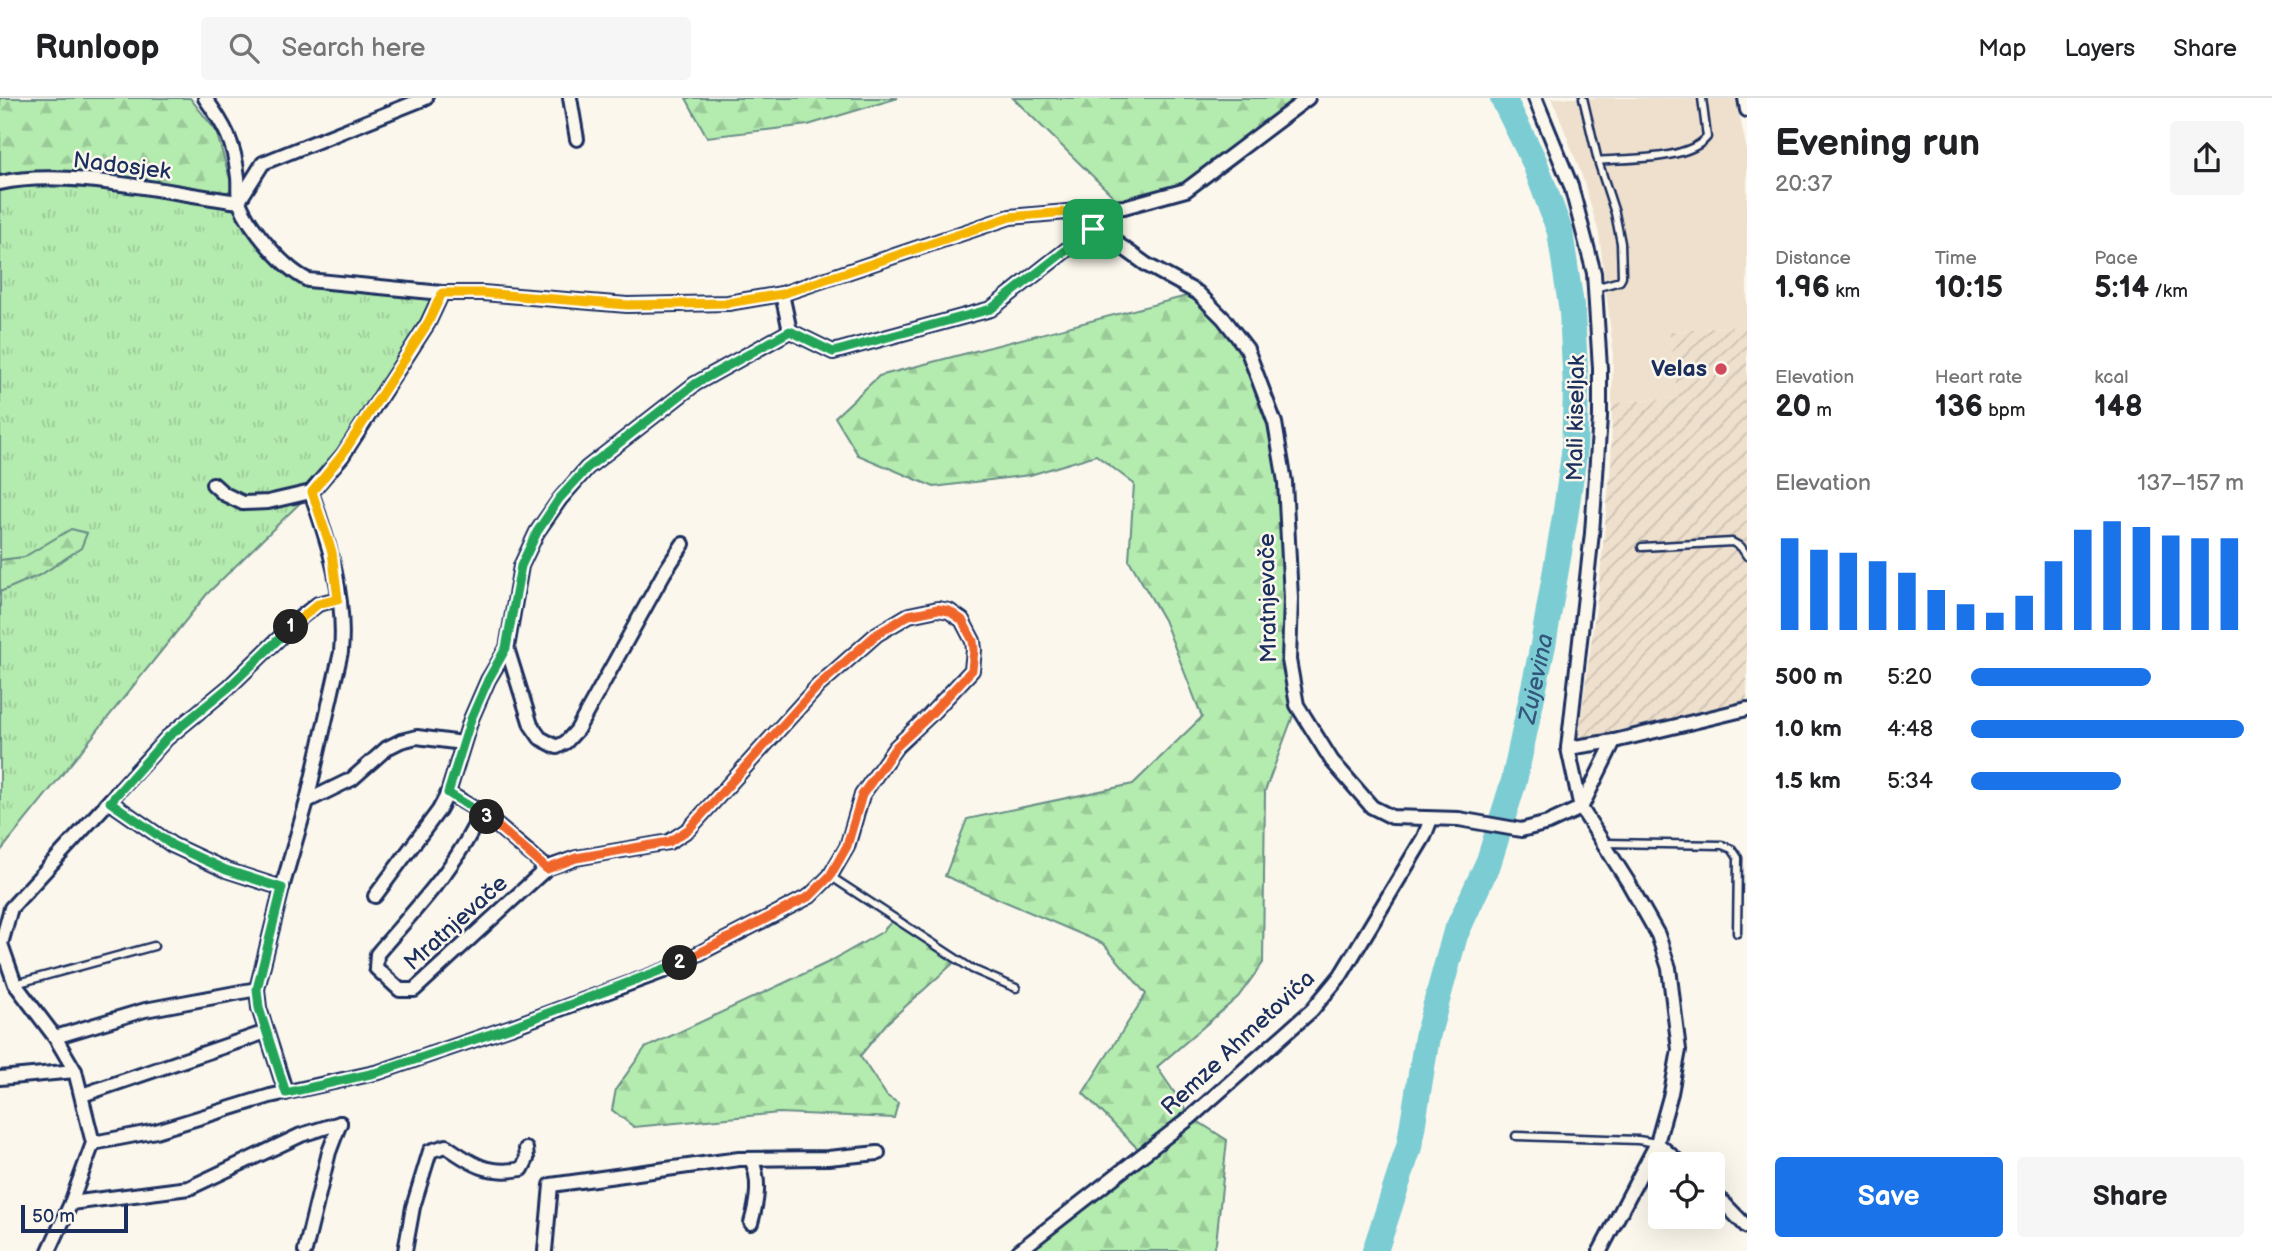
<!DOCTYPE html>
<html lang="en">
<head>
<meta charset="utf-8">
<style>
  body { margin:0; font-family:"Balsamiq Sans",sans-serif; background:#f6f6f6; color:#202124; height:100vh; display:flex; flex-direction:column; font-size:26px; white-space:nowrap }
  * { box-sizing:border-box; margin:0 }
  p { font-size:23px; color:#757577 }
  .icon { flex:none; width:38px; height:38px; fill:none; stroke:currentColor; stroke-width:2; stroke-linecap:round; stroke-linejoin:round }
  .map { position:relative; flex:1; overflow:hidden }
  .side { display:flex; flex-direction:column; background:#fff; width:525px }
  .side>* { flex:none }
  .controls { position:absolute; left:1648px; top:1054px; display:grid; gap:14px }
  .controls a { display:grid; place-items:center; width:77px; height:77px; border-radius:7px; background:#fff; box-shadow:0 7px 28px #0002; font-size:35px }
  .scale { position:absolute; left:21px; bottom:18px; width:107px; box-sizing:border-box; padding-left:7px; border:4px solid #1b2f5e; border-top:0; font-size:19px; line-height:24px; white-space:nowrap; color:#1b2f5e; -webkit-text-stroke:5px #fbf7ec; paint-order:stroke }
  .pin { position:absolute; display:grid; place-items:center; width:60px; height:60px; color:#fff; margin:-30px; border-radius:14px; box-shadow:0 4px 10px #0006 }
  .km { position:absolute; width:35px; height:35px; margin:-18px; border-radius:50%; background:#222; color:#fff; font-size:19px; line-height:35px; text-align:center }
  .round { display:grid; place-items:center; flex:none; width:74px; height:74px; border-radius:7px; background:#f6f6f6 }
  .head { display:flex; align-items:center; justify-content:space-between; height:119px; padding:0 28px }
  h1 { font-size:38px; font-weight:700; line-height:52px }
  .figures { display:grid; grid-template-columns:repeat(3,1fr); gap:10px; height:119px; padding:7px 28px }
  .figures div { display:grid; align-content:center }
  .figures b { font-size:30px; font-weight:700 }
  .figures small { font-size:19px; font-weight:400 }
  .figures p { font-size:19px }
  .chart { height:196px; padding:14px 28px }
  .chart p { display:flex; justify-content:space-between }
  .chart svg { width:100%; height:126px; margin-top:7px; stroke:#1a73e8; stroke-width:6 }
  .primary-button { display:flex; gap:14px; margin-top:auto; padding:14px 28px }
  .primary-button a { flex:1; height:80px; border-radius:7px; background:#1a73e8; color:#fff; font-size:28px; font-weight:700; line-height:80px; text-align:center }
  .primary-button a+a { background:#f6f6f6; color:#202124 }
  ul { padding:0 28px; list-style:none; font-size:23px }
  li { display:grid; grid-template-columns:112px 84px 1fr; align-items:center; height:52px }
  li i { height:18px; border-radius:9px; background:#1a73e8 }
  header { display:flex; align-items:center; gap:42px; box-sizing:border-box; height:98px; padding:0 35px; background:#fff; border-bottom:2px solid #e0e0e0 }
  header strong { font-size:33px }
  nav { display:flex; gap:38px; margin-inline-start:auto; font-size:24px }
  .search { width:490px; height:63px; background:#f6f6f6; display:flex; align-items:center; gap:18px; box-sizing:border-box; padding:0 24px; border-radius:7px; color:#757577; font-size:26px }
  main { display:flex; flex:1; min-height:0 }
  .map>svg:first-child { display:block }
  .built { fill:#eee0cc }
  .industrial { fill:url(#industrial-furrows) }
  .grass { fill:url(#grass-tufts); stroke:#688d86; stroke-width:2 }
  .forest { fill:url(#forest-firs); stroke:#688d86; stroke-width:2 }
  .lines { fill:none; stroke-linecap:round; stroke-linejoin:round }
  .river { stroke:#7bccd4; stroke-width:26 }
  .lane-casing { stroke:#1b2f5e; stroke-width:11 }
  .street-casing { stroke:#1b2f5e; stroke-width:18 }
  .lane { stroke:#fbf7ec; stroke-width:6 }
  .street { stroke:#fbf7ec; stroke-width:12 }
  .split-1-casing { stroke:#fff; stroke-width:14 }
  .split-2-casing { stroke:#fff; stroke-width:14 }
  .split-3-casing { stroke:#fff; stroke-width:14 }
  .split-4-casing { stroke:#fff; stroke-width:14 }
  .split-1 { stroke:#f5b400; stroke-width:9 }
  .split-2 { stroke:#22a559; stroke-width:9 }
  .split-3 { stroke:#f0652b; stroke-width:9 }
  .split-4 { stroke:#22a559; stroke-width:9 }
  .poi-dot { fill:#d1495b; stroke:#fbf7ec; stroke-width:2.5 }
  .labels { text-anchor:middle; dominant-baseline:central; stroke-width:5; stroke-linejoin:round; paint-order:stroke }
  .street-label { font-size:23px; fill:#1b2f5e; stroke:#fbf7ec }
  .poi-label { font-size:23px; font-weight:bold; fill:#1b2f5e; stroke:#fbf7ec; text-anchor:end }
  .water-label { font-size:24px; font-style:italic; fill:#33567c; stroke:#fbf7ec }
</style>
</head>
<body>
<header>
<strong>Runloop</strong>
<div class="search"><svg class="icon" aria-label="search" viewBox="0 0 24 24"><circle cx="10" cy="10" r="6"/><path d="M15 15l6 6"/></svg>Search here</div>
<nav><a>Map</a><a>Layers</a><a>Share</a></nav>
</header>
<main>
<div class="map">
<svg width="1747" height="1153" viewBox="0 0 1747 1153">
  <defs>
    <pattern id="industrial-furrows" width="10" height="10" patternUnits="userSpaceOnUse" patternTransform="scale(1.75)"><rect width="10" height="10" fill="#eee0cc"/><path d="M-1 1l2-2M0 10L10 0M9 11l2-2" fill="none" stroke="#ccc0b2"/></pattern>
    <pattern id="grass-tufts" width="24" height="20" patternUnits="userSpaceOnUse" patternTransform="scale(1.75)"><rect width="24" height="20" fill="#b4ebae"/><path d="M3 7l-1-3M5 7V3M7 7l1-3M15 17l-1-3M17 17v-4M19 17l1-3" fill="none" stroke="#9aca98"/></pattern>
    <pattern id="forest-firs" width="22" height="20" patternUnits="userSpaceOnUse" patternTransform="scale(1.75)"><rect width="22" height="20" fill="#b4ebae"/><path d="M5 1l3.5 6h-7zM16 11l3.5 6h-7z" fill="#9aca98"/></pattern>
  </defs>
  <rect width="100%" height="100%" fill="#fbf7ec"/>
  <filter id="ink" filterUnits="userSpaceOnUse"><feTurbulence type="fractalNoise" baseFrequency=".0143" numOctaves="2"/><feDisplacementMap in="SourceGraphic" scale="14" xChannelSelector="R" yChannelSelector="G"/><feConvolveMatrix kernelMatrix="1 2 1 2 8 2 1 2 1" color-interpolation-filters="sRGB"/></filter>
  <g filter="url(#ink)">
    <!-- built -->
    <path class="built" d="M1552,0H1736L1747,53V227L1669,234L1678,300L1612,305L1613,251L1599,135L1581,75Z"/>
    <!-- industrial -->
    <path class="industrial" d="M1747,227V604L1578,641L1599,487L1611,366L1612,305L1678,300L1669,234Z"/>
    <!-- grass -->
    <path class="grass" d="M17,81L239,104L298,177L442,195L311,394L207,496L0,754V85Z"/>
    <!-- forest -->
    <g class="forest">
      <path d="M0,0H190L216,33L233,91L211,103L155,93L0,86Z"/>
      <path d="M686,0H898L808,27L707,39Z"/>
      <path d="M1013,0H1308L1186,92L1124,109Z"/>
      <path d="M1198,195L1247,251L1275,325L1297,607L1265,693L1263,865L1238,899L1157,969L1191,1019L1227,1042L1216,1145L1213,1153H1019L1144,1057L1083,995L1146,896L1104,846L945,778L967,721L1133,686L1202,619L1164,522L1129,462L1134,386L1096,357L1030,377L934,389L858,357L835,319L879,278Z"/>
      <path d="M71,431L87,435L81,450L42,476L0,494V462L24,459Z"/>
      <path d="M895,820L958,861L886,926L860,958L887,998L898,1005L894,1020L779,1015L634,1029L612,1012L616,991L645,950L829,864L882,834Z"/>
    </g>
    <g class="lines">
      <!-- river -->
      <path class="river" id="s1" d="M1375,1153L1409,1049L1427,939L1455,837L1489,763L1514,683L1543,547L1565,419L1574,356L1576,291L1572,214L1560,134L1534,63L1503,0"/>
      <defs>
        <g id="lane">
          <path d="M1583,0L1598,63L1615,115L1621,145L1622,178L1620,183L1595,190"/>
          <path d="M1598,63C1626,60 1688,63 1707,39L1702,0"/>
          <path d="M1642,449L1732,444L1741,449L1747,458"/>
          <path d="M1605,745L1722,747L1732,751L1738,760L1737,835"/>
          <path d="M830,778L972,871L1016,890"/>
          <path d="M15,886L154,848"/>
          <path d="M1516,1038L1638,1042L1657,1045"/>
        </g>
        <g id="street">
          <path d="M205,0C225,28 234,44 238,79C239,88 237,98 240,106C250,130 284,171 308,182L442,195H483L627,207L728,205L782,196L1010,119L1124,109L1186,92L1308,0"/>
          <path d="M570,0L577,41"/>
          <path d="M1535,0L1571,88L1594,175L1600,270V319L1592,435L1568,650L1581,710L1628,784L1658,837L1669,870L1679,952L1671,995L1657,1045L1600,1153"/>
          <path d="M1745,0L1747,12"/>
          <path d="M0,85C66,70 170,95 239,104"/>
          <path d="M239,103L263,65L426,0"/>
          <path d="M1066,114L1118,146L1147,167L1198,195L1224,221L1247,251L1275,325L1285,384L1291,500L1289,562L1297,607L1332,663L1372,709L1392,719L1459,721L1521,732L1548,725L1581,710L1614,643"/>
          <path d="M782,196L790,233"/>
          <path d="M790,233L833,254L991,211L1093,131"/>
          <path d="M213,386L224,396L243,405L268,404L311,394L343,357L428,225L442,195"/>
          <path d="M507,550L531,627L540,640L557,649L566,644L577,632L664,475L683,446"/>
          <path d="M1568,650L1614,643L1747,611"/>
          <path d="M448,695L481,714L547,770"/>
          <path d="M307,703L352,681L387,650L401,643L417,639L462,645"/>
          <path d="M110,704L172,747L226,772L282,790"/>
          <path d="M375,798L439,712L448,695L471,621L488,582L507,550L521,468L537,434L560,401L587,370L695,286L790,233"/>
          <path d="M55,939L145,912L257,891"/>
          <path d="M0,980L75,973"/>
          <path d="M286,995L259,910L257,891L282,790L307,703L341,554C346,499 329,446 311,394"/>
          <path d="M82,997L266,934"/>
          <path d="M93,1045L156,1033L270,998L379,974L511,929L669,871L810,798L830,778L847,749L862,697L896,649L930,617L972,572L974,552L973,543L962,522L949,513L938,511L909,517L877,536L818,588L689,731L669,744L576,760L547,770L414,892H400L376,870L377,856C415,811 458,768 481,714"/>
          <path d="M1657,1045L1681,1066"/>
          <path d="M1713,1094L1747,1129"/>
          <path d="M71,1105L189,1090L301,1037L340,1025"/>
          <path d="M751,1125C757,1104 761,1082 751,1061"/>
          <path d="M49,1153L71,1105L93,1045L75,973L55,939L15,886L1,846L11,810L167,640L229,589L301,519L318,506L338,501"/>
          <path d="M305,1153L329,1054L340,1025"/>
          <path d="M405,1153L413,1109L430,1053L446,1048C473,1067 488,1077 522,1071L527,1061L526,1051"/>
          <path d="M545,1153L551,1087L739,1061L828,1060L878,1055"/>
          <path d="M1019,1153L1191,1019L1312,912L1341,877L1424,739L1431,721"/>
        </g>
      </defs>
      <!-- lane casing -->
      <use href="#lane" class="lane-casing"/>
      <!-- street casing -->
      <use href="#street" class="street-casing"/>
      <!-- lane -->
      <use href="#lane" class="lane"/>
      <!-- street -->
      <use href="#street" class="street"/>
    </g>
  </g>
  <g class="lines" filter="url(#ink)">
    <defs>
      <path id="split-1" d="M291,529L318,506L338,501L332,454L312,394L342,357L428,225L442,195H483L627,207L728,205L782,196L1010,119L1066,114L1093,131"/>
      <path id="split-2" d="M291,529L229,589L167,640L110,704L172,747L226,772L282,790L257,891L259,910L286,995L379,974L511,929L680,865"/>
      <path id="split-3" d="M487,719L547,771L576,760L669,744L689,731L818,588L877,536L909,517L938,511L949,513L962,522L973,543L974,552L972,572L930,617L896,649L862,697L847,748L830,778L810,798L680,865"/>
      <path id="split-4" d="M487,719L448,695L471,621L488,582L506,550L521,468L537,434L559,401L587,370L695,286L790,233L833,254L991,211L1093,131"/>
    </defs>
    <!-- split-1 casing -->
    <use href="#split-1" class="split-1-casing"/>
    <!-- split-2 casing -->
    <use href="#split-2" class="split-2-casing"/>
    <!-- split-3 casing -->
    <use href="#split-3" class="split-3-casing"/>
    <!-- split-4 casing -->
    <use href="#split-4" class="split-4-casing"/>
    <!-- split-1 -->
    <use href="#split-1" class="split-1"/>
    <!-- split-2 -->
    <use href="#split-2" class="split-2"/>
    <!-- split-3 -->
    <use href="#split-3" class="split-3"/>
    <!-- split-4 -->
    <use href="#split-4" class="split-4"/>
  </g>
  <!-- markers -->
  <circle class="poi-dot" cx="1721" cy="271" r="7"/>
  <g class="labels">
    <!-- street labels -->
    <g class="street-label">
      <text transform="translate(122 68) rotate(7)">Nadosjek</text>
      <text transform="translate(1576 320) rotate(-89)">Mali kiseljak</text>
      <text transform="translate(1268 500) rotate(-91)">Mratnjevače</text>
      <text transform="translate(456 825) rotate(-42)">Mratnjevače</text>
      <text transform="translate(1238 945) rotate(-43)">Remze Ahmetovića</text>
    </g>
    <!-- poi labels -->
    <g class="poi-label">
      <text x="1707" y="271">Velas</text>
    </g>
    <!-- water labels -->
    <g class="water-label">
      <text stroke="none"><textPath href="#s1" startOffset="597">Zujevina</textPath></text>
    </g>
  </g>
</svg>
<div class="controls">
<a><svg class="icon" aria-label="locate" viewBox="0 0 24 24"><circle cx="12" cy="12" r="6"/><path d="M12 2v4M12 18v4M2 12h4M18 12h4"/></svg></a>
</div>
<div class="scale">50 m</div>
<div class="pin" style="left:1093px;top:131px;background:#1e9e55"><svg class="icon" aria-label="arrive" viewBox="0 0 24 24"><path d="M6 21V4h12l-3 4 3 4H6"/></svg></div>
<b class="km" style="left:291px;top:529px">1</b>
<b class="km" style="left:680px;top:865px">2</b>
<b class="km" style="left:487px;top:719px">3</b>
</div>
<section class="side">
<div class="head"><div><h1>Evening run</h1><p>20:37</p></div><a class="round"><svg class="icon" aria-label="share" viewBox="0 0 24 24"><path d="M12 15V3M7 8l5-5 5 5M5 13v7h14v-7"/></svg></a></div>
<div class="figures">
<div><p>Distance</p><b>1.96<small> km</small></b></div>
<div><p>Time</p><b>10:15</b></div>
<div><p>Pace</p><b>5:14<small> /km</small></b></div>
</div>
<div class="figures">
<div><p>Elevation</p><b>20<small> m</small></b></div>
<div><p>Heart rate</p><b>136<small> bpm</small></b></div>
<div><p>kcal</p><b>148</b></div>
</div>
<div class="chart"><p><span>Elevation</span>137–157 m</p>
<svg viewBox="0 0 160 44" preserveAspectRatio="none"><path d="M5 44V12M15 44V16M25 44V17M35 44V20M45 44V24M55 44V30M65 44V35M75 44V38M85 44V32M95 44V20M105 44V9M115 44V6M125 44V8M135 44V11M145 44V12M155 44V12"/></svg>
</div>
<ul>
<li><b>500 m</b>5:20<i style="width:66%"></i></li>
<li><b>1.0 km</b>4:48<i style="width:100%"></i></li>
<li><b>1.5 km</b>5:34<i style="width:55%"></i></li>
</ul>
<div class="primary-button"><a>Save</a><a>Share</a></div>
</section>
</main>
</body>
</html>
